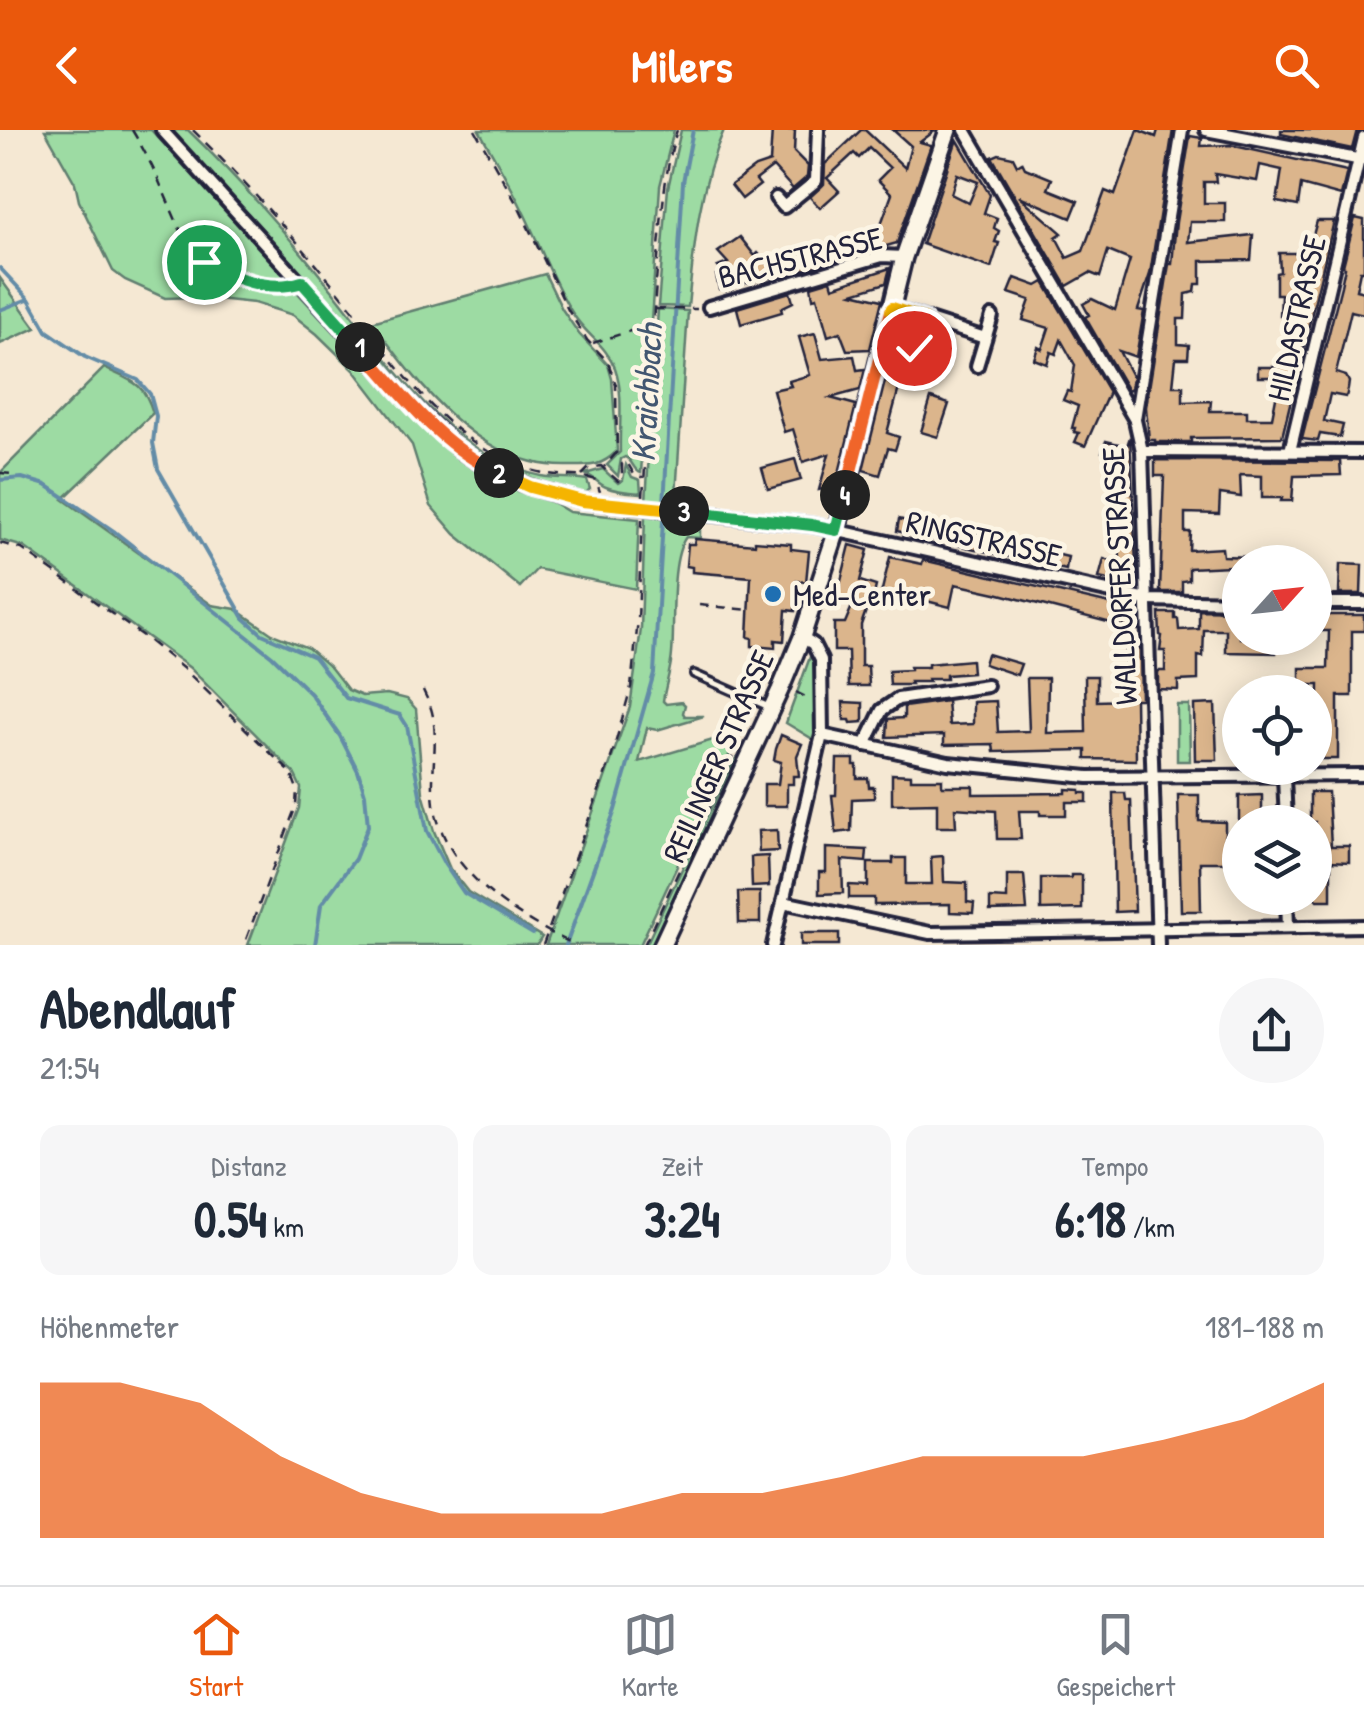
<!DOCTYPE html>
<html lang="de">
<head>
<meta charset="utf-8">
<style>
  body { margin:0; font-family:"Patrick Hand",sans-serif; background:#f6f6f7; color:#1f2937; height:100vh; display:flex; flex-direction:column; font-size:38px; white-space:nowrap }
  * { box-sizing:border-box; margin:0 }
  p { font-size:32px; color:#747a83 }
  .icon { flex:none; width:55px; height:55px; fill:none; stroke:currentColor; stroke-width:2; stroke-linecap:round; stroke-linejoin:round }
  .map { position:relative; height:815px; overflow:hidden }
  .details { display:flex; flex-direction:column; background:#fff; flex:1 }
  .details>* { flex:none }
  .needle { width:65px; rotate:63deg }
  .controls { position:absolute; left:1222px; top:415px; display:grid; gap:20px }
  .controls a { display:grid; place-items:center; width:110px; height:110px; border-radius:50%; background:#fff; box-shadow:0 5px 25px #0003; font-size:50px }
  .pin { position:absolute; display:grid; place-items:center; width:85px; height:85px; color:#fff; margin:-42px; border:5px solid #fff; border-radius:50%; box-shadow:0 2px 10px #0007 }
  .km { position:absolute; width:50px; height:50px; margin:-25px; border-radius:50%; background:#222; color:#fff; font-size:28px; line-height:50px; text-align:center }
  .round { display:grid; place-items:center; flex:none; width:105px; height:105px; border-radius:52px; background:#f6f6f7 }
  .headline { display:flex; align-items:center; justify-content:space-between; height:170px; padding:0 40px }
  h1 { font-size:55px; font-weight:800; line-height:75px }
  .metrics { display:grid; grid-template-columns:repeat(3,1fr); gap:15px; height:170px; padding:10px 40px }
  .metrics div { display:grid; align-content:center; border-radius:20px; background:#f6f6f7; text-align:center }
  .metrics b { font-size:50px; font-weight:800 }
  .metrics small { font-size:28px; font-weight:400 }
  .metrics p { font-size:28px }
  .chart { height:280px; padding:20px 40px }
  .chart p { display:flex; justify-content:space-between }
  .chart svg { width:100%; height:180px; margin-top:10px; fill:#ea580c; opacity:.7 }
  header { display:flex; justify-content:space-between; align-items:center; height:130px; padding:0 40px; background:#ea580c; color:#fff; font-size:45px; font-weight:800 }
  .tab-bar { display:flex; justify-content:space-around; align-items:center; height:140px; border-top:2px solid #e0e1e3; background:#fff; font-size:28px; color:#747a83 }
  .tab-bar a { display:grid; justify-items:center; gap:5px }
  .tab-bar .current { color:#ea580c }
  .map>svg:first-child { display:block }
  .green { fill:#9ddba3; stroke:#607e6f; stroke-width:2.5 }
  .lines { fill:none; stroke-linecap:round; stroke-linejoin:round }
  .stream { stroke:#638ca7; stroke-width:4 }
  .building { fill:#dbb58c; stroke:#22223b; stroke-width:2.5; fill-rule:evenodd }
  .lane-casing { stroke:#22223b; stroke-width:12 }
  .street-casing { stroke:#22223b; stroke-width:18 }
  .secondary-casing { stroke:#22223b; stroke-width:22 }
  .path { stroke:#22223b; stroke-width:2.5; stroke-dasharray:10 8; stroke-linecap:butt }
  .lane { stroke:#fcf5e5; stroke-width:5 }
  .street { stroke:#fcf5e5; stroke-width:10 }
  .secondary { stroke:#fcf5e5; stroke-width:15 }
  .street-bridge-casing { stroke:#22223b; stroke-width:18; stroke-linecap:butt }
  .street-bridge { stroke:#fcf5e5; stroke-width:10 }
  .split-1-casing { stroke:#fff; stroke-width:20 }
  .split-2-casing { stroke:#fff; stroke-width:20 }
  .split-3-casing { stroke:#fff; stroke-width:20 }
  .split-4-casing { stroke:#fff; stroke-width:20 }
  .split-5-casing { stroke:#fff; stroke-width:20 }
  .split-6-casing { stroke:#fff; stroke-width:20 }
  .split-1 { stroke:#22a559; stroke-width:12 }
  .split-2 { stroke:#f0652b; stroke-width:12 }
  .split-3 { stroke:#f5b400; stroke-width:12 }
  .split-4 { stroke:#22a559; stroke-width:12 }
  .split-5 { stroke:#f0652b; stroke-width:12 }
  .split-6 { stroke:#f5b400; stroke-width:12 }
  .poi-dot { fill:#1f6fb2; stroke:#fcf5e5; stroke-width:4 }
  .labels { text-anchor:middle; dominant-baseline:central; stroke-width:9; stroke-linejoin:round; paint-order:stroke }
  .street-label { font-size:32px; fill:#22223b; stroke:#fcf5e5 }
  .poi-label { font-size:32px; fill:#22223b; stroke:#fcf5e5; text-anchor:start }
  .water-label { font-size:35px; font-style:italic; fill:#425771; stroke:#fcf5e5 }
</style>
</head>
<body>
<header><svg class="icon" aria-label="back" viewBox="0 0 24 24"><path d="M15 5l-7 7 7 7"/></svg>Milers<svg class="icon" aria-label="search" viewBox="0 0 24 24"><circle cx="10" cy="10" r="6"/><path d="M15 15l6 6"/></svg></header>
<div class="map">
<svg width="1364" height="815" viewBox="0 0 1364 815">
  <rect width="100%" height="100%" fill="#f5e8d3"/>
  <filter id="ink" filterUnits="userSpaceOnUse"><feTurbulence type="fractalNoise" baseFrequency=".01" numOctaves="2"/><feDisplacementMap in="SourceGraphic" scale="20" xChannelSelector="R" yChannelSelector="G"/><feConvolveMatrix kernelMatrix="1 2 1 2 8 2 1 2 1" color-interpolation-filters="sRGB"/></filter>
  <g filter="url(#ink)">
    <!-- green -->
    <g class="green">
      <path d="M45,0H151L291,153L286,156L231,150L244,155L295,160L419,293L448,321L478,342L499,355L554,373L569,382L639,389L636,459L537,439L520,457L455,404L431,376L412,315L355,241L317,204L293,185L254,173L198,167L165,168L125,150L113,141L79,71L75,53Z"/>
      <path d="M171,0H188C240,50 287,104 332,160C377,216 422,284 484,323C500,333 522,342 541,346C556,349 572,347 587,350L590,359L585,364C534,352 490,334 449,302Z"/>
      <path d="M479,0H674L660,56L641,343C633,341 633,330 625,327L621,329L618,346L607,335L620,322C619,296 624,263 615,238C607,216 585,204 573,184C552,151 540,115 523,81C510,53 494,27 479,0Z"/>
      <path d="M681,0H724C699,56 694,116 688,177L658,176L668,58Z"/>
      <path d="M545,144L562,179L579,204L608,235L612,249L617,321C601,337 590,336 568,336C480,338 419,255 372,192Z"/>
      <path d="M0,148L36,198L0,214Z"/>
      <path d="M658,179L688,181L676,365L668,390L700,393V408L686,407C669,430 675,494 672,524C671,540 665,556 663,571L666,574L682,572L685,575L683,583L685,586H704L657,600L647,598L639,632L740,602L640,815H546L630,577L641,499L645,388Z"/>
      <path d="M104,238C132,251 144,252 153,283L63,369L212,475L236,479L272,504L308,518L331,538L348,560L362,566L387,564L407,569L416,579L423,663L434,701L450,739L468,762L542,807L537,815H248L299,678L301,658L294,643L190,538L24,417L0,410V343Z"/>
      <path d="M626,335L632,347L640,350L641,363C630,362 617,362 606,357C598,354 595,347 585,344L603,339L618,353L623,350Z"/>
      <path d="M810,527L814,530L816,537V611L786,593Z"/>
      <path d="M1177,575H1189L1190,631H1177Z"/>
      <path d="M736,629L652,815H646L733,631Z"/>
    </g>
    <g class="lines">
      <!-- stream -->
      <g class="stream">
        <path d="M0,138L29,169L47,201L85,227L138,250L150,264L156,286L153,313L158,339L244,488L262,504L314,527L346,568L400,585L407,596L427,701L445,735L464,763L533,804"/>
        <path d="M0,180L28,169"/>
        <path d="M0,350L22,348L46,355L115,402L272,526L311,564L340,606L358,641L365,664L368,696L355,729L321,775L315,815"/>
        <path d="M566,815L615,680L654,543L683,52L693,0"/>
      </g>
    </g>
    <!-- building -->
    <g class="building">
      <path d="M772,0H795L794,22L808,36L807,47L793,59L773,37L756,50L760,55L742,69L731,55L755,37L770,32Z"/>
      <path d="M861,0H865L905,38L911,16L893,0H936L920,12L931,15L897,113L806,139L719,159L716,145L724,143L718,137L728,133L718,122L740,107L755,126L758,123L767,133L788,124L790,128L808,123L807,121L821,114L869,109L873,116L892,64L878,50L890,38L869,18L859,28L854,23L827,48L839,61L820,78L810,67L824,54L825,34Z"/>
      <path d="M1138,0L1156,7L1158,0H1173L1150,144L1138,180L1144,181L1136,227L1119,221L1133,248L1131,259L1128,261L1085,187L1089,185L1083,174L1092,169L1115,180L1130,130L1108,121L1100,147L1090,143L1067,156L992,27L999,24L1013,27L1017,35L1022,32L1025,38L1052,49L1048,59L1078,71L1071,88L1019,66L1062,103L1056,107L1067,128L1083,121L1105,61L1115,65Z"/>
      <path d="M1281,0H1357L1352,19L1281,4Z"/>
      <path d="M1190,6L1202,8L1201,16L1230,15L1347,41L1341,66L1301,55L1298,76L1277,72L1282,40L1260,35L1257,51L1215,44L1216,52H1204V73H1225V92H1190L1188,112L1253,105L1251,130L1201,131V154H1196L1195,162L1186,164L1185,189H1178V214L1189,215L1188,228H1176L1173,256H1183V272L1211,271L1210,281H1247V288H1272L1280,247H1258V237H1284L1296,186H1280L1281,164H1276V143L1280,142L1279,123H1308L1317,91H1334L1282,307L1191,308V312H1155V310H1149L1146,277L1169,134H1172L1176,92Z"/>
      <path d="M957,9L990,65L984,83L997,88L994,98L999,101L995,112L999,113L991,138L922,114ZM957,44L978,52L969,73L951,64Z"/>
      <path d="M1355,88L1364,90V141H1360L1356,160L1364,162V184L1351,181L1336,243L1346,246L1349,252L1348,259L1346,267L1330,264L1324,291L1343,295L1340,307L1320,304L1318,311L1302,309L1341,156L1345,137L1343,136Z"/>
      <path d="M890,138L886,153L853,163L882,170L870,219L847,220L840,202L828,206L817,167L813,168L811,156L831,150L833,157Z"/>
      <path d="M1015,148L1037,156L1044,152L1109,262L1085,316L1075,312L1079,303L1074,302L1075,298H1072L1078,276L1063,270L1067,261L1071,262L1075,235L1061,210L1056,224L1051,222L1047,234L1034,229L1038,217L1042,219L1049,198L1023,190L1030,170L1009,163Z"/>
      <path d="M790,162L793,172L781,178L782,182L741,194L737,178Z"/>
      <path d="M815,203L822,229L854,226L857,240L865,239L860,260L830,268L856,275L835,359L829,358L819,360L829,324L803,332L793,299L784,302L773,260L791,256L789,251L810,245L799,207Z"/>
      <path d="M892,223L905,227L900,244L912,248L908,260L899,258L887,303L899,307L895,320L888,318L880,345L863,340Z"/>
      <path d="M931,268L949,274L938,307L921,302Z"/>
      <path d="M1130,307L1137,456H1126L1121,455V453L1099,448L1104,429L1120,434L1119,392H1116L1115,362L1110,360L1113,350H1116L1123,329L1102,322L1106,311L1127,316Z"/>
      <path d="M795,329L801,350L768,359L762,338Z"/>
      <path d="M1155,330L1340,331L1341,345L1294,346L1292,371H1281L1282,368H1262V346L1240,345L1241,367L1220,364L1219,384L1185,383V402H1190L1189,420L1222,418L1223,426L1250,427L1251,432H1240V463H1229L1230,436L1189,438V450L1182,451V462H1160L1164,346H1155Z"/>
      <path d="M899,389L943,401L944,397L966,402L967,400L988,406L987,408L1068,427L1066,440L897,401Z"/>
      <path d="M695,409L755,414V411L791,414V419L809,421L806,452L797,451L795,481L786,480L784,511L775,510V518L752,516V508L748,507L751,447L692,442V437L686,436L688,414H694Z"/>
      <path d="M850,415L868,420L860,451L876,456L872,473L869,472L861,495V536H868L869,556H849L848,521H834V493H845L853,474L836,471Z"/>
      <path d="M890,427L922,434L923,430L1110,474L1138,482V500L996,463L955,454L950,477L923,470L924,466L901,460L899,469L881,464Z"/>
      <path d="M1340,434L1362,435L1361,464H1339Z"/>
      <path d="M1199,480L1240,481V508H1276V523L1226,522V500H1204L1203,527L1198,526V550L1178,551V560L1158,559V541H1165V521H1160L1162,506L1160,505L1159,483H1175V489H1178L1179,500L1199,499Z"/>
      <path d="M1320,485H1364V501H1352V566H1338V629H1318L1319,555H1300V538H1328L1329,501H1320Z"/>
      <path d="M1125,515L1138,518L1140,521L1141,569H1135L1136,630L1086,629V620L994,622L993,614L944,615V605L887,607L888,589L904,588V577L947,571L949,595L973,594V572L996,571L998,602L1029,601L1027,548H1048L1047,603L1086,602L1085,546H1097V571L1126,570Z"/>
      <path d="M987,524L1021,534L1017,545L984,534Z"/>
      <path d="M971,530L972,543L946,545V549H928L929,552H910L911,555H890L889,541L910,540V537H928V534Z"/>
      <path d="M843,572L863,573V592L851,593L850,590H844Z"/>
      <path d="M1215,574L1217,630H1195L1194,575Z"/>
      <path d="M781,605L802,614L797,626L799,646H793V654H787V676H764V654H778L781,632L774,630L776,619Z"/>
      <path d="M837,629H854V635H857V648H868L869,657H874V668L852,669L851,701L836,703L832,665H836Z"/>
      <path d="M892,644L911,645V649H942V656H973V664L1066,663V659L1080,660V663H1087V672H1066V685H1040V681H1019L1021,709H997L996,681L955,678L956,697H937V673L892,674Z"/>
      <path d="M1310,662H1328L1331,716H1349V732L1331,731V770H1317L1315,767V692H1310Z"/>
      <path d="M1113,663H1125L1126,670H1131L1135,781L1115,782Z"/>
      <path d="M1178,665H1199V691L1225,692V715H1234V721H1238V732H1200L1201,781H1181Z"/>
      <path d="M1262,665V692H1239V666Z"/>
      <path d="M777,700L778,721L759,722L758,701Z"/>
      <path d="M826,718L867,720L866,732L842,730L843,763L819,764V742H826Z"/>
      <path d="M768,726L769,756L752,757L751,727Z"/>
      <path d="M943,726L944,752L967,753V772L974,773L973,783L950,782V774L874,775V768H849V755L868,756V733H893V728H906V754H932L931,727Z"/>
      <path d="M1007,745H1024L1027,780L990,781V768L1007,769Z"/>
      <path d="M1071,745H1082V779L1041,780V748H1071Z"/>
      <path d="M738,762H760V793H739Z"/>
      <rect x="801" y="803" width="38" height="12"/>
    </g>
    <g class="lines">
      <defs>
        <g id="lane">
          <path d="M694,544L769,577"/>
          <path d="M727,595L745,565"/>
        </g>
        <g id="street">
          <path d="M162,0L407,270L463,323L482,335L531,357L582,371L637,377"/>
          <path d="M965,0L1135,290L1142,321L1158,815"/>
          <path d="M1206,0L1362,30"/>
          <path d="M776,68L784,77L816,51L818,0"/>
          <path d="M709,177L882,126L904,127"/>
          <path d="M892,178L985,208"/>
          <path d="M914,218L925,189"/>
          <path d="M977,236L992,186"/>
          <path d="M1135,289L1182,0"/>
          <path d="M1142,321L1364,322"/>
          <path d="M1290,321L1364,8"/>
          <path d="M676,381L812,395L1147,470L1240,472"/>
          <path d="M1315,473H1364"/>
          <path d="M822,605L948,633L1088,647L1364,645"/>
          <path d="M865,615L882,580L898,569L987,556"/>
          <path d="M1284,647L1286,692"/>
          <path d="M1287,768L1288,797"/>
          <path d="M783,772L930,803L1364,796"/>
          <path d="M773,815L822,605L821,530L813,514L802,507"/>
        </g>
        <path id="secondary" d="M662,815L780,560L802,507L837,400L904,127L948,0"/>
      </defs>
      <!-- lane casing -->
      <use href="#lane" class="lane-casing"/>
      <!-- street casing -->
      <use href="#street" class="street-casing"/>
      <!-- secondary casing -->
      <use href="#secondary" class="secondary-casing"/>
      <!-- path -->
      <g class="path">
        <path d="M132,0C143,18 153,37 161,56C184,106 189,141 252,152C265,154 278,157 291,156"/>
        <path d="M193,0C247,54 298,111 346,171C388,222 427,285 486,320C503,330 524,339 543,343C561,347 578,344 596,350L600,362"/>
        <path d="M475,0L519,78L568,180L587,210L608,232L616,255L617,322L604,337"/>
        <path d="M655,179H697"/>
        <path d="M593,213L652,194"/>
        <path d="M0,343L13,344"/>
        <path d="M582,345L588,339L601,336L618,351L622,347V334L627,332L635,346L643,347"/>
        <path d="M643,366C649,287 651,208 658,129C662,85 664,42 677,0"/>
        <path d="M0,413L22,419L144,507L185,540L291,643L297,659L296,676L244,815"/>
        <path d="M699,475L750,480"/>
        <path d="M423,560C426,567 430,574 432,582C439,611 430,644 434,674C444,742 518,789 576,815"/>
        <path d="M796,562L811,570"/>
        <path d="M543,815L612,625L631,557L638,490L642,389"/>
        <path d="M644,815L737,617"/>
      </g>
      <!-- lane -->
      <use href="#lane" class="lane"/>
      <!-- street -->
      <use href="#street" class="street"/>
      <!-- secondary -->
      <use href="#secondary" class="secondary"/>
      <defs>
        <path id="street-bridge" d="M637,377L676,381"/>
      </defs>
      <!-- street-bridge casing -->
      <use href="#street-bridge" class="street-bridge-casing"/>
      <!-- street-bridge -->
      <use href="#street-bridge" class="street-bridge"/>
    </g>
  </g>
  <g class="lines" filter="url(#ink)">
    <defs>
      <path id="split-1" d="M204,132C233,148 269,163 302,152L360,217"/>
      <path id="split-2" d="M360,217C401,263 441,317 499,343"/>
      <path id="split-3" d="M499,343L530,357L582,371L684,381"/>
      <path id="split-4" d="M684,381L812,395L836,400L845,365"/>
      <path id="split-5" d="M845,365L891,181"/>
      <path id="split-6" d="M891,181L892,178L924,189L914,218"/>
    </defs>
    <!-- split-1 casing -->
    <use href="#split-1" class="split-1-casing"/>
    <!-- split-2 casing -->
    <use href="#split-2" class="split-2-casing"/>
    <!-- split-3 casing -->
    <use href="#split-3" class="split-3-casing"/>
    <!-- split-4 casing -->
    <use href="#split-4" class="split-4-casing"/>
    <!-- split-5 casing -->
    <use href="#split-5" class="split-5-casing"/>
    <!-- split-6 casing -->
    <use href="#split-6" class="split-6-casing"/>
    <!-- split-1 -->
    <use href="#split-1" class="split-1"/>
    <!-- split-2 -->
    <use href="#split-2" class="split-2"/>
    <!-- split-3 -->
    <use href="#split-3" class="split-3"/>
    <!-- split-4 -->
    <use href="#split-4" class="split-4"/>
    <!-- split-5 -->
    <use href="#split-5" class="split-5"/>
    <!-- split-6 -->
    <use href="#split-6" class="split-6"/>
  </g>
  <!-- markers -->
  <circle class="poi-dot" cx="773" cy="464" r="10"/>
  <g class="labels">
    <!-- street labels -->
    <g class="street-label">
      <text transform="translate(800 127) rotate(-14)">BACHSTRASSE</text>
      <text transform="translate(1296 188) rotate(-77)">HILDASTRASSE</text>
      <text transform="translate(984 408) rotate(13)">RINGSTRASSE</text>
      <text transform="translate(1119 446) rotate(-93)">WALLDORFER STRASSE</text>
      <text transform="translate(718 626) rotate(-66)">REILINGER STRASSE</text>
    </g>
    <!-- poi labels -->
    <g class="poi-label">
      <text x="793" y="464">Med-Center</text>
    </g>
    <!-- water labels -->
    <g class="water-label">
      <text transform="translate(646 263) rotate(-87)">Kraichbach</text>
    </g>
  </g>
</svg>
<div class="controls">
<a><svg class="needle" viewBox="-14 -14 28 28"><path d="M0-13l5 13h-10z" fill="#e53935"/><path d="M0 13l5-13h-10z" fill="#747a83"/></svg></a>
<a><svg class="icon" aria-label="locate" viewBox="0 0 24 24"><circle cx="12" cy="12" r="6"/><path d="M12 2v4M12 18v4M2 12h4M18 12h4"/></svg></a>
<a><svg class="icon" aria-label="layers" viewBox="0 0 24 24"><path d="M12 4l9 5-9 5-9-5zM3 14l9 5 9-5"/></svg></a>
</div>
<div class="pin" style="left:204px;top:132px;background:#1e9e55"><svg class="icon" aria-label="arrive" viewBox="0 0 24 24"><path d="M6 21V4h12l-3 4 3 4H6"/></svg></div>
<div class="pin" style="left:914px;top:218px;background:#d93025"><svg class="icon" aria-label="check" viewBox="0 0 24 24"><path d="M5 12l5 5 9-10"/></svg></div>
<b class="km" style="left:360px;top:217px">1</b>
<b class="km" style="left:499px;top:343px">2</b>
<b class="km" style="left:684px;top:381px">3</b>
<b class="km" style="left:845px;top:365px">4</b>
</div>
<section class="details">
<div class="headline"><div><h1>Abendlauf</h1><p>21:54</p></div><a class="round"><svg class="icon" aria-label="share" viewBox="0 0 24 24"><path d="M12 15V3M7 8l5-5 5 5M5 13v7h14v-7"/></svg></a></div>
<div class="metrics">
<div><p>Distanz</p><b>0.54<small> km</small></b></div>
<div><p>Zeit</p><b>3:24</b></div>
<div><p>Tempo</p><b>6:18<small> /km</small></b></div>
</div>
<div class="chart"><p><span>Höhenmeter</span>181–188 m</p>
<svg viewBox="0 0 160 44" preserveAspectRatio="none"><path d="M0 44V6L10 6L20 11L30 24L40 33L50 38L60 38L70 38L80 33L90 33L100 29L110 24L120 24L130 24L140 20L150 15L160 6V44z"/></svg>
</div>
</section>
<nav class="tab-bar">
<a class="current"><svg class="icon" aria-label="home" viewBox="0 0 24 24"><path d="M3 11l9-7 9 7M6 9v11h12V9"/></svg>Start</a>
<a><svg class="icon" aria-label="map" viewBox="0 0 24 24"><path d="M3 6l6-2 6 2 6-2v14l-6 2-6-2-6 2zM9 4v14M15 6v14"/></svg>Karte</a>
<a><svg class="icon" aria-label="saved" viewBox="0 0 24 24"><path d="M7 4h10v16l-5-4-5 4z"/></svg>Gespeichert</a>
</nav>
</body>
</html>
